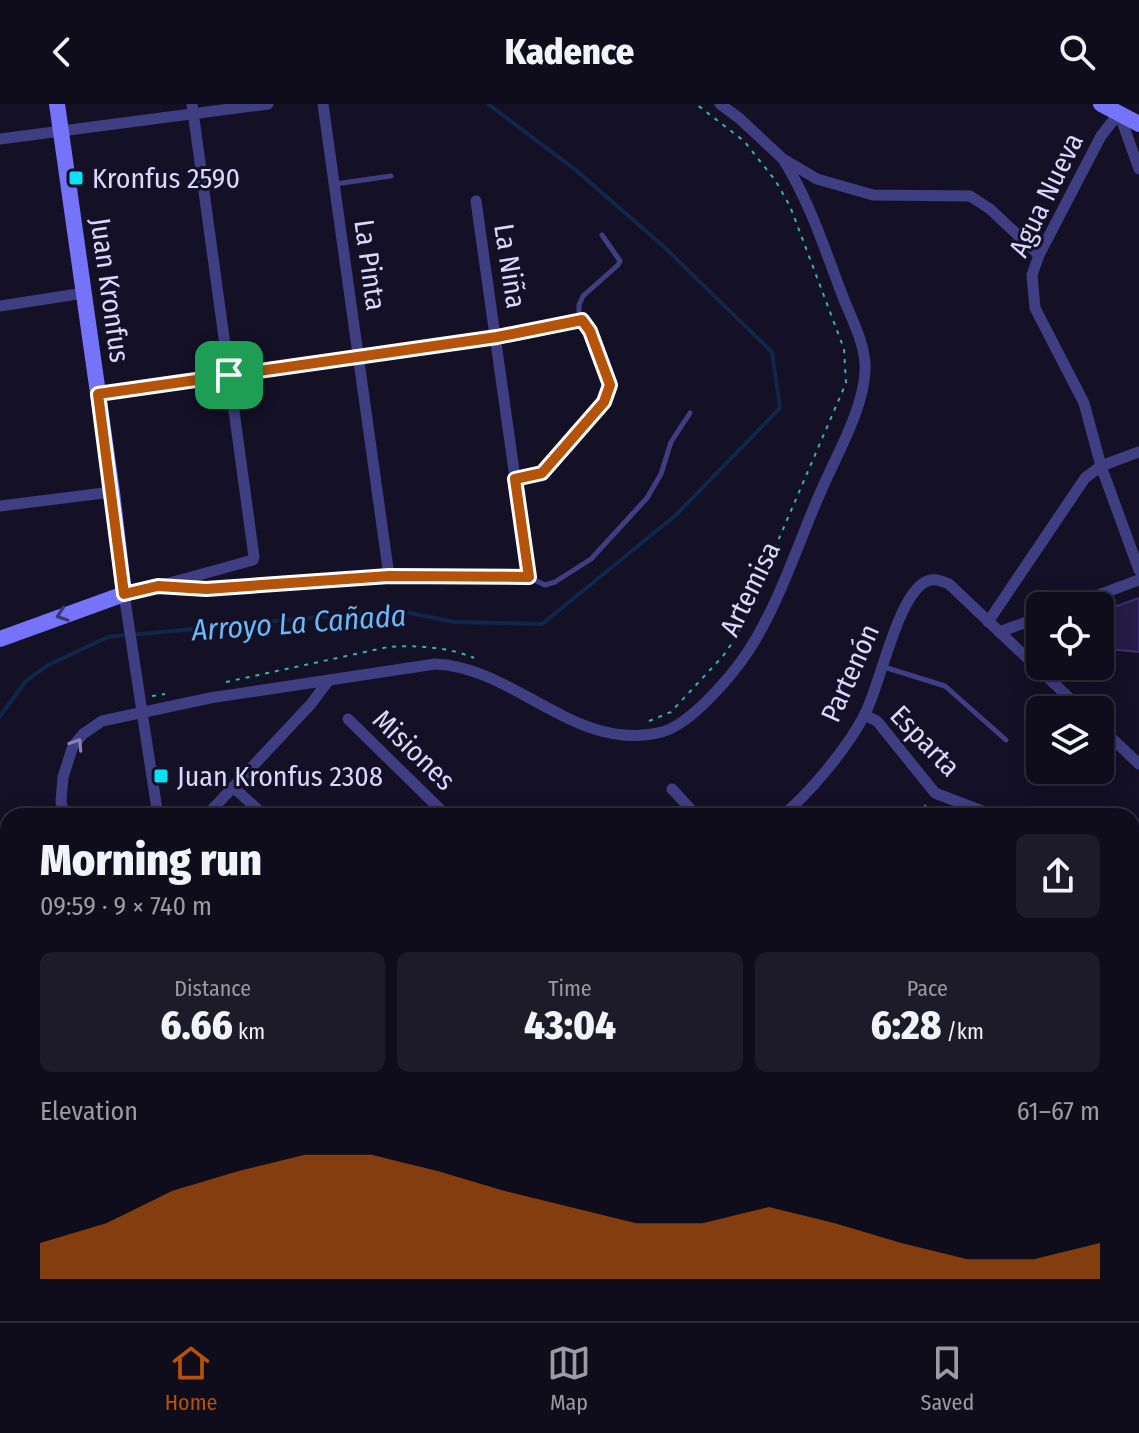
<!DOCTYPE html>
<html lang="en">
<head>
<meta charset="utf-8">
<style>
  body { margin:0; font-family:"Fira Sans Condensed",sans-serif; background:#1d1a29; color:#f1f3f6; height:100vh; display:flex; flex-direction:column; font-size:30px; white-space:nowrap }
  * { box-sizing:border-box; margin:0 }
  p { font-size:26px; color:#9b9ba3 }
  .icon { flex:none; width:44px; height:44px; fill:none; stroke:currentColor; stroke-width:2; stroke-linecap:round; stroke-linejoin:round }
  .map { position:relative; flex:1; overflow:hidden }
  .side { position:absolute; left:0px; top:704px; width:1140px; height:514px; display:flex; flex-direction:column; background:#0f0c1c; border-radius:24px 24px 0 0; box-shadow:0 4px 20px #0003,0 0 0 2px #2f2c3b }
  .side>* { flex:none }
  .buttons { position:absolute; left:1026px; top:488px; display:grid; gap:16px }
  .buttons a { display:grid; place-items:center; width:88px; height:88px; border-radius:12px; background:#0f0c1c; box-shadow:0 4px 20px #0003,0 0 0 2px #2f2c3b; font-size:40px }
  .pin { position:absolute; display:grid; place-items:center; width:68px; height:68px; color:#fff; margin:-34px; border-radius:16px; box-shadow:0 4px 12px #0006 }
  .round { display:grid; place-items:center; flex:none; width:84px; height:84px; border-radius:12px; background:#1d1a29 }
  .headline { display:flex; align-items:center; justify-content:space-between; height:136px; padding:0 40px }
  h1 { font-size:44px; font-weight:800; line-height:60px }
  .stats { display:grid; grid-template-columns:repeat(3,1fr); gap:12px; height:136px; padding:8px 40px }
  .stats div { display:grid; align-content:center; border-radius:12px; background:#1d1a29; text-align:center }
  .stats b { font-size:40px; font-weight:800 }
  .stats small { font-size:22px; font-weight:400 }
  .stats p { font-size:22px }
  .chart { height:224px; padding:16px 40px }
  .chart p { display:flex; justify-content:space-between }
  .chart svg { width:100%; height:144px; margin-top:8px; fill:#b45309; opacity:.7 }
  header { display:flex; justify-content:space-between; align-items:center; height:104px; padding:0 40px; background:#0f0c1c; font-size:36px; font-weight:800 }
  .tabs { display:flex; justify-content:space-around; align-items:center; height:112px; border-top:2px solid #2f2c3b; background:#0f0c1c; font-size:22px; color:#9b9ba3 }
  .tabs a { display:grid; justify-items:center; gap:4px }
  .tabs .selected { color:#b45309 }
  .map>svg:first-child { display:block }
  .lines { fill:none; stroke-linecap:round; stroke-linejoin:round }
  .stream { stroke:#11274a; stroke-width:4 }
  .building { fill:#251d46; stroke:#3c3071; stroke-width:2 }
  .path { stroke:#35b4aa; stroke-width:2; stroke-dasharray:4 6; stroke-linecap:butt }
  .service { stroke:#3f3e83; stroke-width:5 }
  .minor { stroke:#3f3e83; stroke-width:11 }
  .secondary { stroke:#7473f9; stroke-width:16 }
  .oneway { stroke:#3a387a }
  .oneway2 { stroke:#8583ba }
  .route-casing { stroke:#fff; stroke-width:16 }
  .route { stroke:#b45309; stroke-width:10 }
  .poi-dot { fill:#0ce1f4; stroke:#141026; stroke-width:3 }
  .labels { text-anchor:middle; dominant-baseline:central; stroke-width:6; stroke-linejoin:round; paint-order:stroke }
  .poi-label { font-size:28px; fill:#dbd7fd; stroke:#141026; text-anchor:start }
  .street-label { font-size:28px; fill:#dbd7fd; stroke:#141026 }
  .water-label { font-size:30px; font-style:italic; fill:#6ab9f9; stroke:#141026 }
</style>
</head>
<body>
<header><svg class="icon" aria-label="back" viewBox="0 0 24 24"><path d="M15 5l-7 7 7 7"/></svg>Kadence<svg class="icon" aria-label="search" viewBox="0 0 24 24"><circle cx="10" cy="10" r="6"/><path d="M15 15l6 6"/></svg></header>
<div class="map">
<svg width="1139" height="1217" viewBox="0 0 1139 1217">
  <rect width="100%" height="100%" fill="#141026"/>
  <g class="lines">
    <!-- stream -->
    <g class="stream">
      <path d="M0,612L26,577L48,561L108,533L396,506L454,518L542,520L676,411L780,304L772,248L663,142L577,67L488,0"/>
      <path d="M0,732L8,784"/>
      <path d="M279,1210L283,1217"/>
    </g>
  </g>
  <!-- building -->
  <path class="building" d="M1139,494V548L1100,544V508Z"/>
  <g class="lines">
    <!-- path -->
    <g class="path">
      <path d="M226,578L388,543C416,541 449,543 474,554"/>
      <path d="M152,592L165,590"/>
      <path d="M649,617L671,608L723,552L737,532L846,279L844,245L790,102L775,76L744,37L696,0"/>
      <path d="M917,712L929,697"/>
    </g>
    <!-- service -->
    <g class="service">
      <path d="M335,80L391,72"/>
      <path d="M498,233L582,216"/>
      <path d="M516,375L542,369L604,298L610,281L590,227L579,210V201L583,192L618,161L620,157L602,131"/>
      <path d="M530,474L545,481L555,478L591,455L647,394L661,370L671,338L690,309"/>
      <path d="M884,563L945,582L1006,636"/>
    </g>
    <!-- minor -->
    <g class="minor">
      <path d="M323,0L389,472"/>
      <path d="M720,0L739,14L783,55L817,75L873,91L970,92L990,105L1039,151"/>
      <path d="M0,35L268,0"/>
      <path d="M1139,65L1119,9L1101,32L1039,151L1032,171L1035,204L1084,299L1101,362L1139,466"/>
      <path d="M0,202L84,189"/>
      <path d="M98,290L497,233"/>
      <path d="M0,402L112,388"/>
      <path d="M166,480L253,456L254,453L192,0"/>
      <path d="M1069,502L1139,476"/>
      <path d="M988,518L1085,374L1101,362L1139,348"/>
      <path d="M999,528L1040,513"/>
      <path d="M864,611L877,617L935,689L995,712"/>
      <path d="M348,615L447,712"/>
      <path d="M1100,623L1139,660"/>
      <path d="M233,683L265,712"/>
      <path d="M672,685L697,712"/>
      <path d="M64,712L61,697L63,673L73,642L83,630L102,617L210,594L435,560C516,563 576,650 662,628C691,620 732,572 749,546C780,498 798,439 821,387C836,352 863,306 865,268C867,243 852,216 843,193C825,146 810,98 783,55"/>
      <path d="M158,712L124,490L158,482L206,485L389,472L529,473L476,97"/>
      <path d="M206,712L311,600L329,576"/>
      <path d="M782,712C810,689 847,644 864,612C881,580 896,495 925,478C933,473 941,477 949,480L1082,606"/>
      <path d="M1132,839L1139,844"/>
      <path d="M1132,962L1139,959"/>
      <path d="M1132,1059L1139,1062"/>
      <path d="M0,1068L1,1067"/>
      <path d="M1132,1207L1139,1214"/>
      <path d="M323,1210V1217"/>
      <path d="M402,1210L409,1217"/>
      <path d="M571,1210L578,1217"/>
      <path d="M790,1210L797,1217"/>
      <path d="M983,1210L991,1217"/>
      <path d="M40,1217L47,1210"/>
      <path d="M174,1217L181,1210"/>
      <path d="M519,1217L526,1210"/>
      <path d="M1049,1217L1056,1210"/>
    </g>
    <!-- secondary -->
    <g class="secondary">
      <path d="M1101,0L1139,20"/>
      <path d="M0,535L124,490L112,388L57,0"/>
      <path d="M0,953L8,965"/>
      <path d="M223,1210L227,1217"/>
    </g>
  </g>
  <!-- one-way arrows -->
  <defs><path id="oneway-chevron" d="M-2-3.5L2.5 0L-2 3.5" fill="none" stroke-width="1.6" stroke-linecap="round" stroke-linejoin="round" transform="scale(2)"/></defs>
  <use class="oneway" href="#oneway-chevron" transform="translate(62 511) rotate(161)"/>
  <use class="oneway2" href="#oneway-chevron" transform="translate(77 640) rotate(-57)"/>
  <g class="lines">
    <defs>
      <path id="route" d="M582,216L590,227L610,281L604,298L542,369L515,375L529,473L389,472L206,485L158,482L124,490L98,290L497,233Z"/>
    </defs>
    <!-- route casing -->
    <use href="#route" class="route-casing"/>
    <!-- route -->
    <use href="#route" class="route"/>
  </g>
  <!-- markers -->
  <g class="poi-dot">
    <rect x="68" y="66" width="16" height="16" rx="4"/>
    <rect x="153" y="664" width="16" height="16" rx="4"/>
  </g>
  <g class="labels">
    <!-- poi labels -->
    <g class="poi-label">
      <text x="92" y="74">Kronfus 2590</text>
      <text x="177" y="672">Juan Kronfus 2308</text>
    </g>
    <!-- street labels -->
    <g class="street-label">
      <text transform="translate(1046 91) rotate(-64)">Agua Nueva</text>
      <text transform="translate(370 161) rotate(82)">La Pinta</text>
      <text transform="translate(510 162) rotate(81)">La Niña</text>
      <text transform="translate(110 186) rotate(82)">Juan Kronfus</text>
      <text transform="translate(750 485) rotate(-64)">Artemisa</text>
      <text transform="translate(850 569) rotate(-66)">Partenón</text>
      <text transform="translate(925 637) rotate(46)">Esparta</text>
      <text transform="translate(414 646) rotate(44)">Misiones</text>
    </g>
    <!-- water labels -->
    <g class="water-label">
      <text transform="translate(299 519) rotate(-4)">Arroyo La Cañada</text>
    </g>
  </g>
</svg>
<div class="buttons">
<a><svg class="icon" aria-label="locate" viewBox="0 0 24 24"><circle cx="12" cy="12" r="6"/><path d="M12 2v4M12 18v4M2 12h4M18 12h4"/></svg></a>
<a><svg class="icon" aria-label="layers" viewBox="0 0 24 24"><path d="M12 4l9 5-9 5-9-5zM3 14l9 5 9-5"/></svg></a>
</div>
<div class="pin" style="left:229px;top:271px;background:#1e9e55"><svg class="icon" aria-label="arrive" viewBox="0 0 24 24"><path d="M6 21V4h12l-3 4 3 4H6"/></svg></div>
<section class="side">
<div class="headline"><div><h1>Morning run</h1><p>09:59 · 9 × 740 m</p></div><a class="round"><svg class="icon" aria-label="share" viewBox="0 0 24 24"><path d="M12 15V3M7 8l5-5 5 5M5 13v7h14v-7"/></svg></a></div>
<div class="stats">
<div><p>Distance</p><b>6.66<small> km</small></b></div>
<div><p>Time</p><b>43:04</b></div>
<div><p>Pace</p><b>6:28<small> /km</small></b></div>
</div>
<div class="chart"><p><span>Elevation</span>61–67 m</p>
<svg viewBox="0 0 160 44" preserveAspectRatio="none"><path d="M0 44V33L10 27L20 17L30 11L40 6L50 6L60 11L70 17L80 22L90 27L100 27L110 22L120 27L130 33L140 38L150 38L160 33V44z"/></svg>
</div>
</section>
</div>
<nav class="tabs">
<a class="selected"><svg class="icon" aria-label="home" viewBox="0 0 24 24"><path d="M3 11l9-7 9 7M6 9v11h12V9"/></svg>Home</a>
<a><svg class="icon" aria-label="map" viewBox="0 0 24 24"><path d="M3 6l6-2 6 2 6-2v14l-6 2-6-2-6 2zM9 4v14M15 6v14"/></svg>Map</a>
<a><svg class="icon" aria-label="saved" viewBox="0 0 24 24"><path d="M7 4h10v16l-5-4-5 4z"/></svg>Saved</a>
</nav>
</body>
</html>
